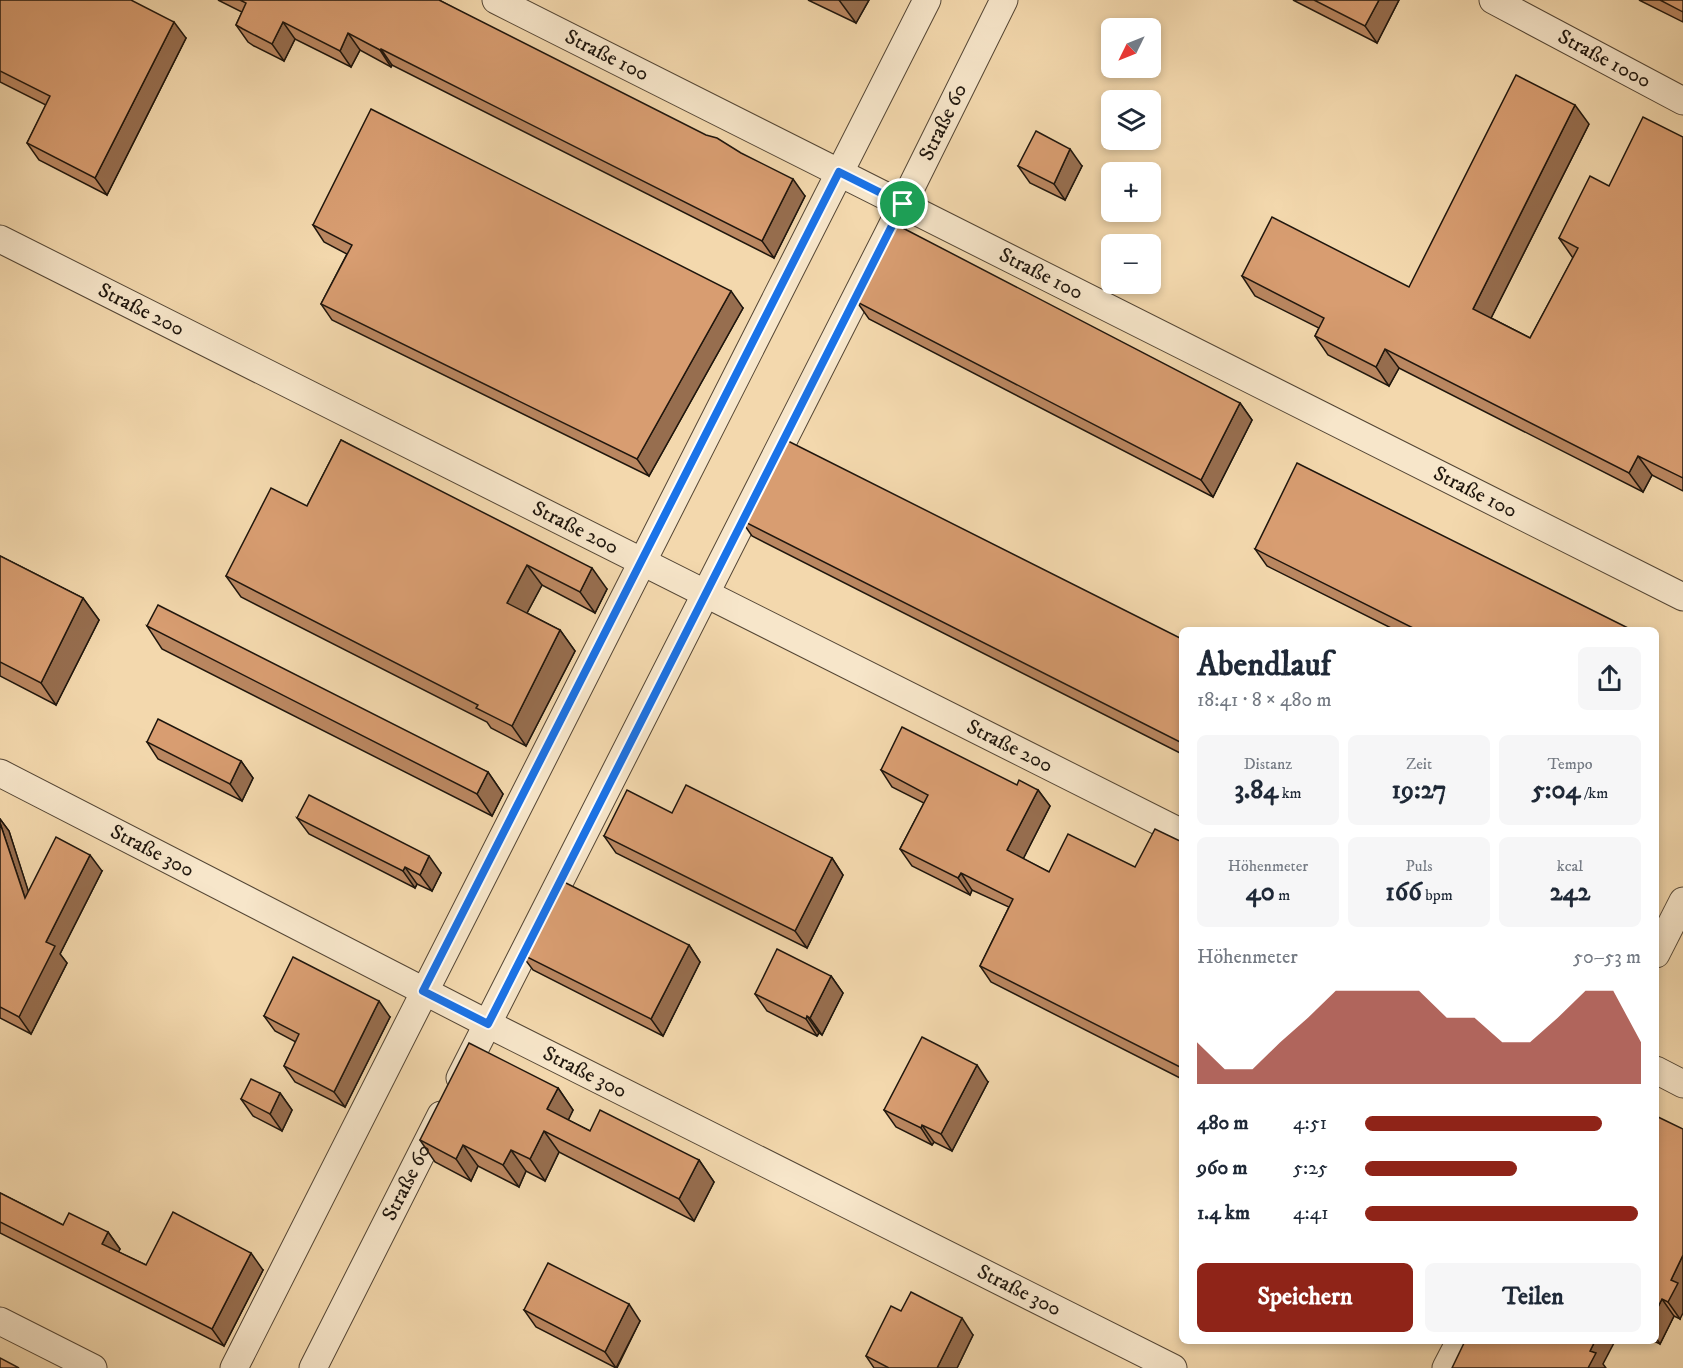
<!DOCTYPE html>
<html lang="de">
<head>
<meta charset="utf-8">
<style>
  body { margin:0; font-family:"IM FELL DW Pica",serif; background:#f6f6f7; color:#1f2937; height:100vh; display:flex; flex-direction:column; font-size:22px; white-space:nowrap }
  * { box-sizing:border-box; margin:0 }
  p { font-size:20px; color:#747a83 }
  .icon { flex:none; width:33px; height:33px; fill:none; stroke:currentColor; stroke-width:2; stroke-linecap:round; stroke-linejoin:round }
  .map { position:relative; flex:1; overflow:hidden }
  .details { position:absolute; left:1179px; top:627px; width:480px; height:717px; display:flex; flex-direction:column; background:#fff; border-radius:9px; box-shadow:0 3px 9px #0003 }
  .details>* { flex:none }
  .needle { width:39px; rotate:227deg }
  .tools { position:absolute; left:1101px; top:18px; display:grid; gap:12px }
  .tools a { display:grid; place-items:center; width:60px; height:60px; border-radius:9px; background:#fff; box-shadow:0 3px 9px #0003; font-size:30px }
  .pin { position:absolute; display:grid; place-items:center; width:51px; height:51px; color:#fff; margin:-26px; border:3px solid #fff; border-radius:50%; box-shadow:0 2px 6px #0007 }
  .round { display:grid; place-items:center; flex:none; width:63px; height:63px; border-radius:9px; background:#f6f6f7 }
  .headline { display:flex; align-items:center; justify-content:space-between; height:102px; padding:0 18px }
  h1 { font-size:33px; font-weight:800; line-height:45px }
  .figures { display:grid; grid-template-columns:repeat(3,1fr); gap:9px; height:102px; padding:6px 18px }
  .figures div { display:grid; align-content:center; border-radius:9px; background:#f6f6f7; text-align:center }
  .figures b { font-size:26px; font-weight:800 }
  .figures small { font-size:16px; font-weight:400 }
  .figures p { font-size:16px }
  .chart { height:168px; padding:12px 18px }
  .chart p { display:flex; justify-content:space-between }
  .chart svg { width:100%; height:108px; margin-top:6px; fill:#8f2418; opacity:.7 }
  .button { display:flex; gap:12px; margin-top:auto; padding:12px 18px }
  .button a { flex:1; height:69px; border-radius:9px; background:#8f2418; color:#fff; font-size:24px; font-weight:800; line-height:69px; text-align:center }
  .button a+a { background:#f6f6f7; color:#1f2937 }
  ul { padding:0 18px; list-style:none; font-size:20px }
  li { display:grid; grid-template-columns:96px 72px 1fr; align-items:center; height:45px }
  li i { height:15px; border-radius:8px; background:#8f2418 }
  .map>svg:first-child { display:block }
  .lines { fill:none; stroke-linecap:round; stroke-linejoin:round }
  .minor-casing { stroke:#544635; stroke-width:29 }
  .minor { stroke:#f7e6ca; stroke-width:27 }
  .wall { fill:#ba8761; stroke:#1f160d; stroke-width:1.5 }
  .shaded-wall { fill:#976e4f; stroke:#1f160d; stroke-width:1.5 }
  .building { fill:#d89d71; stroke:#1f160d; stroke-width:1.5 }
  .route-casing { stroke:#fff; stroke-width:12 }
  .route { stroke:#1a73e8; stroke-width:8 }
  .labels { text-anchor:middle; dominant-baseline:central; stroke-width:5; stroke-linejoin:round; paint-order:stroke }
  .street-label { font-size:21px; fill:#1f160d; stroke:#f7e6ca }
</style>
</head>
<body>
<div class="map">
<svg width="1683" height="1368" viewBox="0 0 1683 1368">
  <rect width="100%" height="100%" fill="#f3d8ad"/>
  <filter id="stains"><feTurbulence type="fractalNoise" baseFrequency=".00333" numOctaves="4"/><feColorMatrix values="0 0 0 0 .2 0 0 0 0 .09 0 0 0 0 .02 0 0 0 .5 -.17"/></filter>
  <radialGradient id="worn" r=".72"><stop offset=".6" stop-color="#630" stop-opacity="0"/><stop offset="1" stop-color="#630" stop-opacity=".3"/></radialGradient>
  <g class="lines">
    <defs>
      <g id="minor">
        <path id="s1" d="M496,0L1683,597"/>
        <path id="s2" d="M1493,0L1683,101"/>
        <path id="s3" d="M0,239L1182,833"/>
        <path id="s4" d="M0,773L488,1024L1173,1368"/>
        <path d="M1656,954L1683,901"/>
        <path d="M1656,1070L1683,1084"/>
        <path id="s5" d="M460,1078L888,234L1004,0"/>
        <path d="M0,1321L93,1368"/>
        <path d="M234,1368L927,0"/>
        <path id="s6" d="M313,1368L441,1115"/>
        <path d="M1446,1368L1460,1341"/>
      </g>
    </defs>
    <!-- minor casing -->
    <use href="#minor" class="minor-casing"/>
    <!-- minor -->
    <use href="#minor" class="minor"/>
  </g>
  <!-- wall -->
  <g class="wall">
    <path d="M0,0L186,38L107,195L39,160L27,143L46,105L0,82Z"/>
    <path d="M218,0H439L805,196L774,258L392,65L391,67L360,50L351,67L295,39L284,61L254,46L248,42L236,25L242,12Z"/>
    <path d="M808,0H869L856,23Z"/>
    <path d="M1293,0H1399L1377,43Z"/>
    <path d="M1639,0H1683V22Z"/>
    <path d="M1589,124L1491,318L1530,338L1573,258L1559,238L1609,186L1683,137V491L1652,475L1643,492L1399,368L1389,386L1328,355L1315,336L1319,328L1255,296L1242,276L1409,287Z"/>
    <path d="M1018,166H1082L1065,200L1030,183Z"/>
    <path d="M313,225L743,308L649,476L332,320L321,304L347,254L324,242Z"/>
    <path d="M857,302L1240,403L1252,420L1213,497L869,319Z"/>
    <path d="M341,440L607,589L595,613L542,585L527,613L560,630L575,651L526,746L491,728L487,722L241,597L226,576L307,506Z"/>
    <path d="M741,520L1182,639V754L752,536Z"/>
    <path d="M1255,549L1632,630H1395L1267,566Z"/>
    <path d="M0,556L83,598L99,620L56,705L0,676Z"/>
    <path d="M147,626L488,772L503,794L492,816L162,649Z"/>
    <path d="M147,742L241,761L253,778L242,801L158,759Z"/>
    <path d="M881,770L1017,785L1038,790L1050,806L1023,859L1049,872L1135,867L1182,842V1079L991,982L980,966L1009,907L972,890L970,895L912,866L900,849L924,803L892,787Z"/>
    <path d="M297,818L441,873L432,891L417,884L415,888L309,834Z"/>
    <path d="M0,819L9,831L28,891L102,871L60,954L67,963L31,1034L0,1018Z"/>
    <path d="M604,836L832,858L843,875L807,948L616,853Z"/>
    <path d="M689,945L700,962L663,1036L533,970L521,954Z"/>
    <path d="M831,976L843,993L822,1035L819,1033L817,1036L767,1011L755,994Z"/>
    <path d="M264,1016L390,1017L345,1107L295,1082L284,1066L296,1042L275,1031Z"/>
    <path d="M988,1082L952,1151L934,1142L932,1145L896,1127L884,1110Z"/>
    <path d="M558,1088L573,1110L568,1120L590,1131L699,1160L714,1182L694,1221L559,1152L545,1181L526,1171L519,1187L478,1166L471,1181L435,1162L420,1140Z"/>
    <path d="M280,1093L292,1110L282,1131L253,1116L241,1099Z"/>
    <path d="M1656,1116L1680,1319L1674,1316L1660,1344L1654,1341H1656Z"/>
    <path d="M0,1193L63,1225L108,1232L120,1249L118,1252L146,1265L263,1270L224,1346L0,1233Z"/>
    <path d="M524,1310L640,1321L617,1368H616L536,1327Z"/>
    <path d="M901,1311L973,1335L957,1368H874L866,1356Z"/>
  </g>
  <!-- shaded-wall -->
  <g class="shaded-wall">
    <path d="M839,0H869L856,23Z"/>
    <path d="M1379,0H1399L1377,43L1365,26Z"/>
    <path d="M174,22L186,38L107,195L95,178Z"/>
    <path d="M283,22L295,39L284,61L272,44Z"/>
    <path d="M348,33L360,50L351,67L340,51Z"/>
    <path d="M381,49L392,65L391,67L380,50Z"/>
    <path d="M1575,105L1589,124L1486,328L1473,309Z"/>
    <path d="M1070,149L1082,166L1065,200L1054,184Z"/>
    <path d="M793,179L805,196L774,258L762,241Z"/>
    <path d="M731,291L743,308L649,476L637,459Z"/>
    <path d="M1385,349L1399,368L1389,386L1376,367Z"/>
    <path d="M1240,403L1252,420L1213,497L1201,480Z"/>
    <path d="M1638,456L1652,475L1643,492L1629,473Z"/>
    <path d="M527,565L542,585L521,624L507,603Z"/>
    <path d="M592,568L607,589L595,613L580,592Z"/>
    <path d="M83,598L99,620L56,705L41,683Z"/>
    <path d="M560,630L575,651L526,746L512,726Z"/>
    <path d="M241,761L253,778L242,801L230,784Z"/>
    <path d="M488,772L503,794L492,816L477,794Z"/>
    <path d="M1038,790L1050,806L1019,867L1007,850Z"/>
    <path d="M0,819L9,831L36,915L25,898L0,823Z"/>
    <path d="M90,855L102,871L60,954L67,963L31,1034L19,1017L46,942Z"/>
    <path d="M429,856L441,873L432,891L420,875Z"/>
    <path d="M832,858L843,875L807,948L795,931Z"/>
    <path d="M405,867L417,884L415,888L403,871Z"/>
    <path d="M961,873L972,890L970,895L958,878Z"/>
    <path d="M689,945L700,962L663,1036L651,1019Z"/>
    <path d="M831,976L843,993L822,1035L810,1018Z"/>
    <path d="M379,1001L390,1017L345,1107L334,1092Z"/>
    <path d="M807,1016L819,1033L817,1036L806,1019Z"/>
    <path d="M977,1065L988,1082L952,1151L941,1134Z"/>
    <path d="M558,1088L573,1110L563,1131L547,1109Z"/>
    <path d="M280,1093L292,1110L282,1131L270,1114Z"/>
    <path d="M922,1125L934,1142L932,1145L921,1128Z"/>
    <path d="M544,1131L559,1152L545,1181L530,1159Z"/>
    <path d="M463,1145L478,1166L471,1181L456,1159Z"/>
    <path d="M511,1150L526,1171L519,1187L503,1165Z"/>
    <path d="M699,1160L714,1182L694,1221L679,1199Z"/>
    <path d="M108,1232L120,1249L114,1261L102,1244Z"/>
    <path d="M251,1253L263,1270L224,1346L212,1329Z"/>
    <path d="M1683,1255V1313L1680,1319L1668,1302L1671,1280Z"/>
    <path d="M1662,1299L1674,1316L1660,1344L1656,1338V1311Z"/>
    <path d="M629,1304L640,1321L616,1368L605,1352Z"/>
    <path d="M962,1318L973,1335L957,1368H937Z"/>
    <path d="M1595,1341H1615L1603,1364L1606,1368H1588L1590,1351Z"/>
  </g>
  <!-- building -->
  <g class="building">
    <path d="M0,0H131L174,22L95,178L27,143L50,96L0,71Z"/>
    <path d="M240,0H439L706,135L717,138L741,153L793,179L762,241L381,49L380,50L348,33L340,51L283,22L272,44L243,29L236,25L246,3Z"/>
    <path d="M1314,0H1379L1365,26Z"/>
    <path d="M1660,0H1683V12Z"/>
    <path d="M1516,75L1575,105L1473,309L1530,338L1578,248L1559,238L1590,176L1609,186L1643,117L1683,137V478L1638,456L1629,473L1385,349L1376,367L1315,336L1324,318L1242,276L1272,217L1409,287Z"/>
    <path d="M371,109L731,291L637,459L321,304L352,245L313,225Z"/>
    <path d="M1036,131L1070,149L1054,184L1018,166Z"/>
    <path d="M897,225L1240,403L1201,480L857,302Z"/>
    <path d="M782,438L1182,639V743L741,520Z"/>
    <path d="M341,440L592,568L580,592L527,565L507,603L560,630L512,726L476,708L478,705L226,576L271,488L307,506Z"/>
    <path d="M1297,463L1632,630H1417L1255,549Z"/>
    <path d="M0,556L83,598L41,683L0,662Z"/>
    <path d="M158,605L488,772L477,794L147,626Z"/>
    <path d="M158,719L241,761L230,784L147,742Z"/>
    <path d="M902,727L1017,785L1019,780L1038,790L1007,850L1049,872L1068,834L1135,867L1155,829L1182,842V1068L980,966L1013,899L961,873L958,878L900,849L928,795L881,770Z"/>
    <path d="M686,785L832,858L795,931L604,836L627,790L672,813Z"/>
    <path d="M309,795L429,856L420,875L405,867L403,871L297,818Z"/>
    <path d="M0,823L25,898L56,837L90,855L46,942L55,946L19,1017L0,1007Z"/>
    <path d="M558,879L689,945L651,1019L521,954Z"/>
    <path d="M777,949L831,976L810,1018L807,1016L806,1019L755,994Z"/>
    <path d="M293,957L379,1001L334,1092L284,1066L299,1034L264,1016Z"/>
    <path d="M922,1037L977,1065L941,1134L922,1125L921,1128L884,1110Z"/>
    <path d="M469,1043L558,1088L547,1109L590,1131L600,1110L699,1160L679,1199L544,1131L530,1159L511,1150L503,1165L463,1145L456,1159L420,1140Z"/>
    <path d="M251,1079L280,1093L270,1114L241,1099Z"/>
    <path d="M1656,1116L1683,1129V1255L1671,1280L1678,1283L1668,1302L1662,1299L1656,1311Z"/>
    <path d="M0,1193L63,1225L69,1213L108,1232L102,1244L146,1265L173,1212L251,1253L212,1329L0,1222Z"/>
    <path d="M548,1263L629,1304L605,1352L524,1310Z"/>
    <path d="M911,1292L962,1318L937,1368H889L866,1356L891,1306L901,1311Z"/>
    <path d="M1465,1341H1595L1590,1351L1596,1353L1588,1368H1452Z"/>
    <path d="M0,1358L19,1368H0Z"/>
  </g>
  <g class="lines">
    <defs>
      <path id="route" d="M839,172L903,204L488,1024L423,991Z"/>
    </defs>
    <!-- route casing -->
    <use href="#route" class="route-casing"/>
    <!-- route -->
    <use href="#route" class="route"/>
  </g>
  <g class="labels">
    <!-- street labels -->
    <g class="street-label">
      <text stroke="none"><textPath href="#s1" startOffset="124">Straße 100</textPath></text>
      <text stroke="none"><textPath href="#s2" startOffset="126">Straße 1000</textPath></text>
      <text stroke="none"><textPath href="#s5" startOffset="1071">Straße 60</textPath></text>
      <text stroke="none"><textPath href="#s1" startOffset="610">Straße 100</textPath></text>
      <text stroke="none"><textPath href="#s3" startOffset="158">Straße 200</textPath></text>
      <text stroke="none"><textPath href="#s1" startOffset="1096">Straße 100</textPath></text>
      <text stroke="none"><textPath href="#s3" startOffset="644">Straße 200</textPath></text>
      <text stroke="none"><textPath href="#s3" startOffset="1130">Straße 200</textPath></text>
      <text stroke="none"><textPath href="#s4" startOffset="171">Straße 300</textPath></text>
      <text stroke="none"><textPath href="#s4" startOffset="657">Straße 300</textPath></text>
      <text stroke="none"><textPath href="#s6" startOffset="208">Straße 60</textPath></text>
      <text stroke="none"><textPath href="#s4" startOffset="1143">Straße 300</textPath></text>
    </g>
  </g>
  <rect width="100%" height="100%" filter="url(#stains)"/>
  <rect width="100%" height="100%" fill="url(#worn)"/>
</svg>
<div class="tools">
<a><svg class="needle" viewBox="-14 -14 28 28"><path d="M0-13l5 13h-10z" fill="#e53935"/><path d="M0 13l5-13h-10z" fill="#747a83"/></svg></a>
<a><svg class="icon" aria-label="layers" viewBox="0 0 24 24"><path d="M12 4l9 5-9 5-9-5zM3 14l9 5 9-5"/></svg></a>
<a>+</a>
<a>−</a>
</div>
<div class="pin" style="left:903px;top:204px;background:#1e9e55"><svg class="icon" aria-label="arrive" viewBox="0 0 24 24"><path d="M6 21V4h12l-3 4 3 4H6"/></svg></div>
<section class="details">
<div class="headline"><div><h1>Abendlauf</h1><p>18:41 · 8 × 480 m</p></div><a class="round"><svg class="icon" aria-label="share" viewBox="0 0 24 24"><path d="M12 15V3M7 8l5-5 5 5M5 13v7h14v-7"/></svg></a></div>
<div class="figures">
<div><p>Distanz</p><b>3.84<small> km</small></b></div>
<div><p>Zeit</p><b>19:27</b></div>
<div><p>Tempo</p><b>5:04<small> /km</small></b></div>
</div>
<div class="figures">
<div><p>Höhenmeter</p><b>40<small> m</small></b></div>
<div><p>Puls</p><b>166<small> bpm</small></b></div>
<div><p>kcal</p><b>242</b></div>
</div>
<div class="chart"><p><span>Höhenmeter</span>50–53 m</p>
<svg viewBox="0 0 160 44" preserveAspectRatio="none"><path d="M0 44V27L10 38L20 38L30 27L40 17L50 6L60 6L70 6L80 6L90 17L100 17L110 27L120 27L130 17L140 6L150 6L160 27V44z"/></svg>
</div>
<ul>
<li><b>480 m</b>4:51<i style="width:86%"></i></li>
<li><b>960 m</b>5:25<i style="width:55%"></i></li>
<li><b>1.4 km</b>4:41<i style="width:99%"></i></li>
</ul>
<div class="button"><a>Speichern</a><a>Teilen</a></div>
</section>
</div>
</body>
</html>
